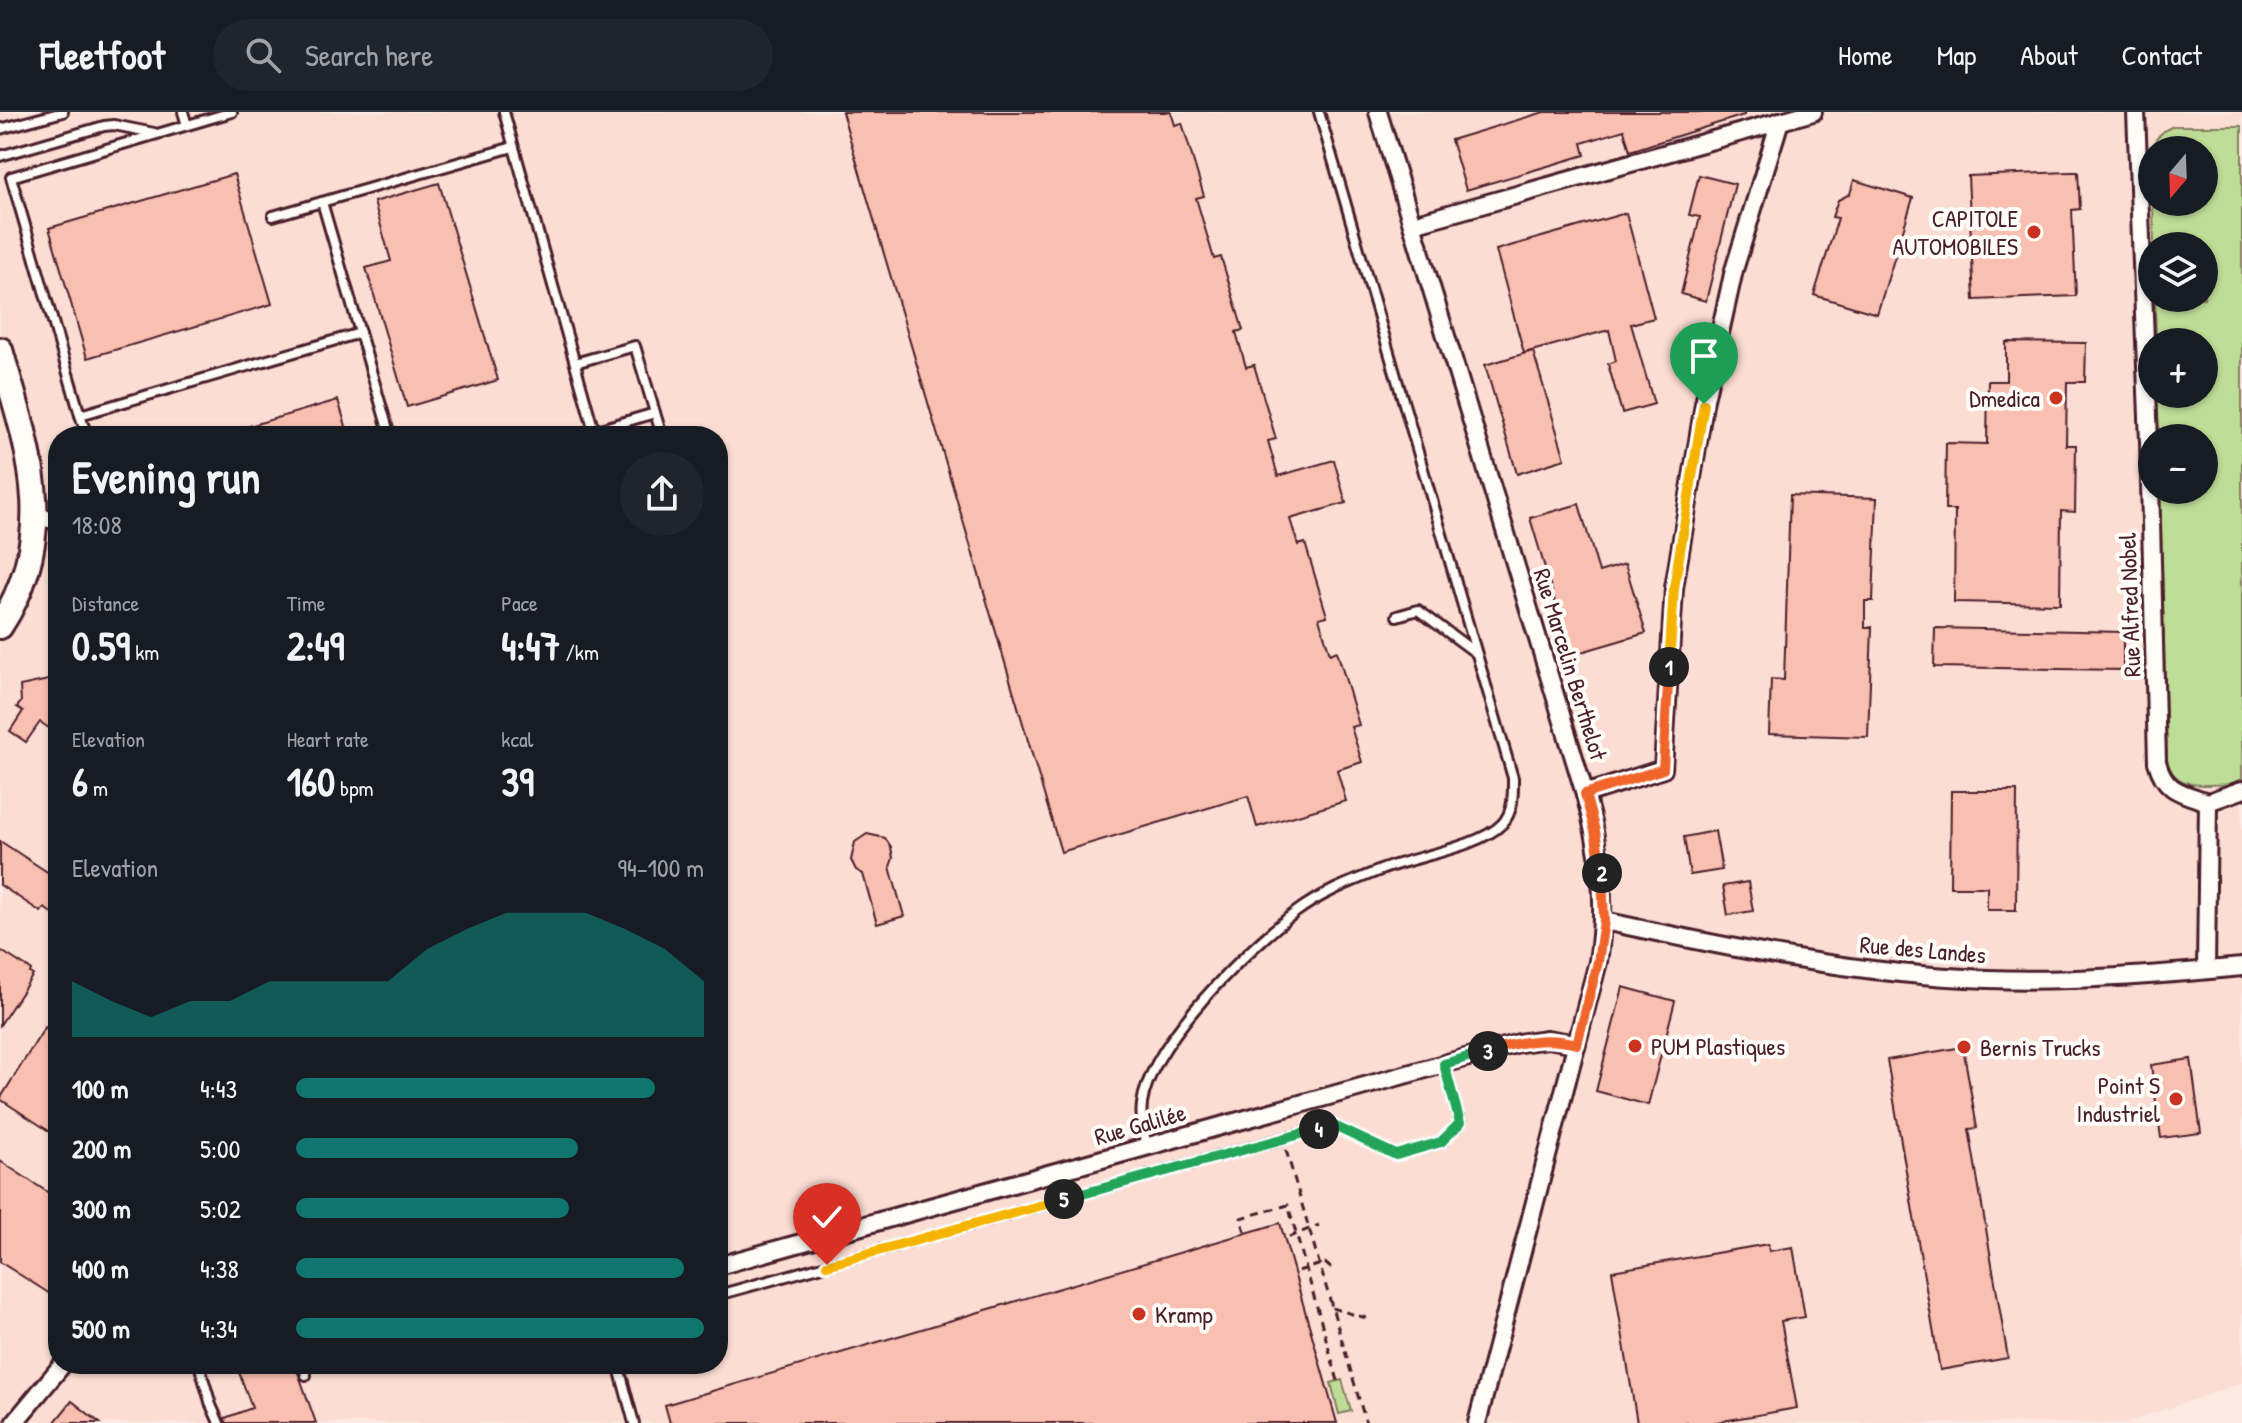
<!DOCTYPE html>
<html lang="en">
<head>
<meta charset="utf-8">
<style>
  body { margin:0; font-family:"Patrick Hand",sans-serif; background:#20242c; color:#f1f3f6; height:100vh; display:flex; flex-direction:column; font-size:30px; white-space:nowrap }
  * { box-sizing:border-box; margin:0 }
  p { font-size:26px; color:#9ea1a6 }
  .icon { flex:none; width:44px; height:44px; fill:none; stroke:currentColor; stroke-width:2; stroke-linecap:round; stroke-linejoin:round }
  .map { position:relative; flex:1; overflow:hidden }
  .panel { position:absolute; left:48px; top:314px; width:680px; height:948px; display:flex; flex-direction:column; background:#171b24; border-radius:32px; box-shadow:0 2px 6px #0004 }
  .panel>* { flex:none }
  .needle { width:52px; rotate:199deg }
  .buttons { position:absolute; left:2138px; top:24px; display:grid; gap:16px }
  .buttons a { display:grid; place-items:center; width:80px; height:80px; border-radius:50%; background:#171b24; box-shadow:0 2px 6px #0004; font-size:40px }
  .pin { position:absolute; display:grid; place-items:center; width:68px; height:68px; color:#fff; margin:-82px -34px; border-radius:50% 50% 50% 0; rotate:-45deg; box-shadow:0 0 8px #0007 }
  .pin .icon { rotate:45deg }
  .km { position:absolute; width:40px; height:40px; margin:-20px; border-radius:50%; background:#222; color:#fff; font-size:22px; line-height:40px; text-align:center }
  .round { display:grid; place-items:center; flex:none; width:84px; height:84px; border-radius:42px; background:#20242c }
  .head { display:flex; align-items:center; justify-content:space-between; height:136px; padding:0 24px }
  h1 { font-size:44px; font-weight:700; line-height:60px }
  .stats { display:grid; grid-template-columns:repeat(3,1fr); gap:12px; height:136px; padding:8px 24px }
  .stats div { display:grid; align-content:center }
  .stats b { font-size:40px; font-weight:700 }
  .stats small { font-size:22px; font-weight:400 }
  .stats p { font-size:22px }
  .chart { height:224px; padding:16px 24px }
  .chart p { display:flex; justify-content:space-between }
  .chart svg { width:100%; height:144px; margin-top:8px; fill:#0f766e; opacity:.7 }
  ul { padding:0 24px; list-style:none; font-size:26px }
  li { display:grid; grid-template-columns:128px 96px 1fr; align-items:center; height:60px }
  li i { height:20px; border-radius:10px; background:#0f766e }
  header { display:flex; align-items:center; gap:48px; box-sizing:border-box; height:112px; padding:0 40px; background:#171b24; border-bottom:2px solid #363941 }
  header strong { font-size:38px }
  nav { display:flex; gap:44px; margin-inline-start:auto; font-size:28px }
  .search { width:560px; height:72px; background:#20242c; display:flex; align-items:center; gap:20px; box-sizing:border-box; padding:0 28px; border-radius:44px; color:#9ea1a6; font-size:30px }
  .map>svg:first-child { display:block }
  .built { fill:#fbddd3; fill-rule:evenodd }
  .green { fill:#bedd96; stroke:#847e60; stroke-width:2 }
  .building { fill:#f9bfb0; stroke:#4a1f2b; stroke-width:2 }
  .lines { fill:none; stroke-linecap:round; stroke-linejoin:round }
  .lane-casing { stroke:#4a1f2b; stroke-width:14 }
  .street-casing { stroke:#4a1f2b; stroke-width:22 }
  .secondary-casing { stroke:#4a1f2b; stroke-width:30 }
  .path { stroke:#4a1f2b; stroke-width:3; stroke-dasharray:8 6; stroke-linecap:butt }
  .lane { stroke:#fdfcf7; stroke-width:8 }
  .street { stroke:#fdfcf7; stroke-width:16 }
  .secondary { stroke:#fdfcf7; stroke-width:24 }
  .split-1-casing { stroke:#fff; stroke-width:16 }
  .split-2-casing { stroke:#fff; stroke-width:16 }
  .split-3-casing { stroke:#fff; stroke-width:16 }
  .split-4-casing { stroke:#fff; stroke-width:16 }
  .split-5-casing { stroke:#fff; stroke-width:16 }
  .split-6-casing { stroke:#fff; stroke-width:16 }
  .split-1 { stroke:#f5b400; stroke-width:10 }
  .split-2 { stroke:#f0652b; stroke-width:10 }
  .split-3 { stroke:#f0652b; stroke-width:10 }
  .split-4 { stroke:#22a559; stroke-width:10 }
  .split-5 { stroke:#22a559; stroke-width:10 }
  .split-6 { stroke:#f5b400; stroke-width:10 }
  .poi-dot { fill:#c8321e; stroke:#fdfcf7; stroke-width:3 }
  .labels { text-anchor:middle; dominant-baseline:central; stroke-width:8; stroke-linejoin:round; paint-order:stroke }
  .poi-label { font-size:24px; fill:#4a1f2b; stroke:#fdfcf7; text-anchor:end }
  .street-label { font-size:24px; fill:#4a1f2b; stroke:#fdfcf7 }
</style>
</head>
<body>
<header>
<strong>Fleetfoot</strong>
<div class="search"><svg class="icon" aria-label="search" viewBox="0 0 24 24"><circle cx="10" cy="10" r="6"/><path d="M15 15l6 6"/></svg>Search here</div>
<nav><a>Home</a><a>Map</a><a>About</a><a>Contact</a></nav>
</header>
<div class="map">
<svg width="2242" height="1311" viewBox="0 0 2242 1311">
  <rect width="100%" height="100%" fill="#fceae2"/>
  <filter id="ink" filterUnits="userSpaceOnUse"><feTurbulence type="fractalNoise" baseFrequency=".0125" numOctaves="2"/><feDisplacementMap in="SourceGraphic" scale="16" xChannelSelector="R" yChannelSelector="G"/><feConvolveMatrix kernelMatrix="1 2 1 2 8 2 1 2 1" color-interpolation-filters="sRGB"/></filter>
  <g filter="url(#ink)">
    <!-- built -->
    <path class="built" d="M0,0H2242V1271L2125,1311H0ZM2152,38H2204V90H2152ZM2152,134H2204V186H2152ZM2152,230H2204V282H2152ZM58,324H718V1252H58ZM2152,326H2204V378H2152Z"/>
    <!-- green -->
    <g class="green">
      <path d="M2173,14H2242V669L2238,672C2213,672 2175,681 2167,650L2160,378H2204V326H2159L2157,282H2204V230H2156L2155,186H2204V134H2154L2153,90H2204V38H2152V67C2151,43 2148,25 2173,14Z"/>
      <path d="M1342,1268L1351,1299L1339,1302L1331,1271Z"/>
    </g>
    <!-- building -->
    <g class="building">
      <path d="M842,0H1171L1175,13L1182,11L1204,84L1196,86L1214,147L1221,145L1243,218L1236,220L1246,255L1254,253L1276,327L1268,329L1278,364L1334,348L1346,391L1290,407L1298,433L1305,431L1327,504L1319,506L1330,542L1337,539L1359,613L1351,615L1362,650L1337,658L1346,689L1257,715L1248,684L1061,740Z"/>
      <path d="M1544,0H1744V3L1630,39L1624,18L1582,31L1585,43L1466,78L1451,28Z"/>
      <path d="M2071,60H2078L2080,97L2072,98L2076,184L1974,188L1968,64Z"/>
      <path d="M234,62L272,192L87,246L49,116Z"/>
      <path d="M1699,63L1735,72L1706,189L1681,182L1700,105L1689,103Z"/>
      <path d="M1854,68L1913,86L1877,202L1814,183L1838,106L1832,105L1838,88L1850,82Z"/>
      <path d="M439,71L498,268L407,295L366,156L391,149L374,90Z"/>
      <path d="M1626,101L1654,206L1631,212L1654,292L1622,301L1608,252L1616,249L1609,218L1524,241L1496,138Z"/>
      <path d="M2006,230L2086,231L2085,270H2067L2066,333H2076L2075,400L2061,399L2060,492L1954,490L1955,398H1945L1946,331L1987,332L1988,269H2006Z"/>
      <path d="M1533,239L1565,347L1517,362L1485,253Z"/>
      <path d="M338,288L349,324H230L229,320Z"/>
      <path d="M1790,383L1877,386L1873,489H1865V515H1872L1868,625L1769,622L1771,567L1784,568Z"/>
      <path d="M1579,392L1599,460L1625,452L1646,521L1571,543L1530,406Z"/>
      <path d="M1935,516L2123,520V558L1934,555Z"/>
      <path d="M58,566V622L40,610L26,630L10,619L23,599L17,595L21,590L20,574Z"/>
      <path d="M1951,679H2017L2016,798H1987V775H1950Z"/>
      <path d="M1715,719L1722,758L1690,763L1684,725Z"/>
      <path d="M867,722L885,726L891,735L893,746L890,755L904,804L877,812L863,762L856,758L851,748L855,730Z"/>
      <path d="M0,729L58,767V805L44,796L41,800L0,773Z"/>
      <path d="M1748,770L1753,799L1728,803L1723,774Z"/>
      <path d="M0,838L31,858L30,861L33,863L0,913Z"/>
      <path d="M1623,875L1675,889L1648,993L1596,979Z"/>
      <path d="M45,915L58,923V1025L0,987Z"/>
      <path d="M1963,935L1977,1016L1969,1017L2008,1246L1940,1258L1887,948Z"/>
      <path d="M2191,947L2201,1021L2161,1026L2151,953Z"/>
      <path d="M0,1049L58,1087V1187L0,1150Z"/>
      <path d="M1280,1111L1337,1311H670L665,1293Z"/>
      <path d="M1768,1132L1769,1139L1793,1135L1805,1205L1781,1209L1797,1296L1711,1311H1637L1612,1159Z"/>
      <path d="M236,1252H295L316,1311H226L225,1306L252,1296Z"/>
      <path d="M72,1289L100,1311H54Z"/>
    </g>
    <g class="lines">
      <defs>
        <g id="lane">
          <path d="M183,0L187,13"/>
          <path d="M504,0L594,319L577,324"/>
          <path d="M0,17L63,0"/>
          <path d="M0,44L104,14L114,13L154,21"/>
          <path d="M322,90L390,324"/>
          <path d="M273,104L513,35"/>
          <path d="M575,251L635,234L662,324"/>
          <path d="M80,303L11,65L232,0"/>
          <path d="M594,319L655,301"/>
          <path d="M87,324L80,303L360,221"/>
          <path d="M1397,504L1418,498L1476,541"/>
          <path d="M1147,1034C1144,1020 1140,1007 1142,992C1150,931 1248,836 1296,800C1320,782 1350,770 1378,759C1410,745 1479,736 1502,712C1514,700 1513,681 1513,666L1319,0"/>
          <path d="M718,1183L1332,1013L1396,1043L1441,1030L1460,1011L1444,952"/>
          <path d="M199,1252L211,1293L219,1311"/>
          <path d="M303,1252L306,1263"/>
          <path d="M618,1252L634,1311"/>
        </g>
        <g id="street">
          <path d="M1378,0L1585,682C1601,741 1607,789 1598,850L1477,1311"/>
          <path d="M2136,0L2149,330L2157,650C2165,680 2182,681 2208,690L2206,858"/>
          <path d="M1413,112L1813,0"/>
          <path d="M35,404L58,409"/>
          <path d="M1585,682L1663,657L1674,476L1704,292L1734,158L1780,9"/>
          <path d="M2208,690L2242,678"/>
          <path d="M1604,809C1730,836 1858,863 1988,867C2073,870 2157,863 2242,855"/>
          <path d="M718,1154L1519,931L1547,927L1577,932"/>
          <path d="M14,1311L63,1252"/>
        </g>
        <path id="secondary" d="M0,238C28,335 61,421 0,514"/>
      </defs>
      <!-- lane casing -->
      <use href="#lane" class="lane-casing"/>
      <!-- street casing -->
      <use href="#street" class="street-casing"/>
      <!-- secondary casing -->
      <use href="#secondary" class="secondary-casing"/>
      <!-- path -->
      <g class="path">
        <path d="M1286,1038L1366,1311"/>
        <path d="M1245,1120L1241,1106L1288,1093L1338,1269"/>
        <path d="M1289,1125L1319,1113"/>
        <path d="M1298,1159L1325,1151L1332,1157"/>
        <path d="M1332,1196L1366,1206"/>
      </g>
      <!-- lane -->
      <use href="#lane" class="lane"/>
      <!-- street -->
      <use href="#street" class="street"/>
      <!-- secondary -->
      <use href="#secondary" class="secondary"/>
    </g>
  </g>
  <g class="lines" filter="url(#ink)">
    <defs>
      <path id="split-1" d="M1669,555L1674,476L1704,292"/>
      <path id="split-2" d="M1602,761L1595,719L1585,682L1663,657L1669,555"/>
      <path id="split-3" d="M1488,939C1519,930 1545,924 1577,932L1598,850L1604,809L1602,761"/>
      <path id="split-4" d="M1319,1017L1332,1013L1396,1043L1441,1030L1460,1011L1444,952L1488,939"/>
      <path id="split-5" d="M1064,1087L1319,1017"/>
      <path id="split-6" d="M827,1153L1064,1087"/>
    </defs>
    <!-- split-1 casing -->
    <use href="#split-1" class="split-1-casing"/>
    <!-- split-2 casing -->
    <use href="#split-2" class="split-2-casing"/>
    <!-- split-3 casing -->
    <use href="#split-3" class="split-3-casing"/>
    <!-- split-4 casing -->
    <use href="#split-4" class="split-4-casing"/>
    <!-- split-5 casing -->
    <use href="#split-5" class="split-5-casing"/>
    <!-- split-6 casing -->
    <use href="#split-6" class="split-6-casing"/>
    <!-- split-1 -->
    <use href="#split-1" class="split-1"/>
    <!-- split-2 -->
    <use href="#split-2" class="split-2"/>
    <!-- split-3 -->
    <use href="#split-3" class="split-3"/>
    <!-- split-4 -->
    <use href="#split-4" class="split-4"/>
    <!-- split-5 -->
    <use href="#split-5" class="split-5"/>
    <!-- split-6 -->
    <use href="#split-6" class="split-6"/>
  </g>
  <!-- markers -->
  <g class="poi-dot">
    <circle cx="2034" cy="120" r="8"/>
    <circle cx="2056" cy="286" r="8"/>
    <circle cx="1635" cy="934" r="8"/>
    <circle cx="1964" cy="935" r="8"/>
    <circle cx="2176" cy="987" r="8"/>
    <circle cx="1139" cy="1202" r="8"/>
  </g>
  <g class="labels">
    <!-- poi labels -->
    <g class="poi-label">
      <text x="2018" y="106">CAPITOLE<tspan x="2018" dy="28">AUTOMOBILES</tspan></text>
      <text x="2040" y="286">Dmedica</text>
      <text x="1651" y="934" text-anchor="start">PUM Plastiques</text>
      <text x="1980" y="935" text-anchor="start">Bernis Trucks</text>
      <text x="2160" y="973">Point S<tspan x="2160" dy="28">Industriel</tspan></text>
      <text x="1155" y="1202" text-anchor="start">Kramp</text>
    </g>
    <!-- street labels -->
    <g class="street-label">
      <text transform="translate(2129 493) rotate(-92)">Rue Alfred Nobel</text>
      <text transform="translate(1571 552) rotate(73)">Rue Marcelin Berthelot</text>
      <text transform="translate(1923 837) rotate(5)">Rue des Landes</text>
      <text transform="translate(1140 1012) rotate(-16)">Rue Galilée</text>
    </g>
  </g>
</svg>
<div class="buttons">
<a><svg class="needle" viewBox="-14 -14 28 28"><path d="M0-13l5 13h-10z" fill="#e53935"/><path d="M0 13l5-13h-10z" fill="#9ea1a6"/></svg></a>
<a><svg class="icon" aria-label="layers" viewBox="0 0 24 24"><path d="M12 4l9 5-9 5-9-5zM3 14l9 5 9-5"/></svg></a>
<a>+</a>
<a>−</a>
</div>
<div class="pin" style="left:1704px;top:292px;background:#1e9e55"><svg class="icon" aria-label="arrive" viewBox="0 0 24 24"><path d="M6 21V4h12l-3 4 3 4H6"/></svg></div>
<div class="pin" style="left:827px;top:1153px;background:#d93025"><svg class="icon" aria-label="check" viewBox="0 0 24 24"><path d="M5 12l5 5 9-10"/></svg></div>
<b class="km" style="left:1669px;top:555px">1</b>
<b class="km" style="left:1602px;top:761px">2</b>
<b class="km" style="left:1488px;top:939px">3</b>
<b class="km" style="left:1319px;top:1017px">4</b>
<b class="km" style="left:1064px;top:1087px">5</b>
<section class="panel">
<div class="head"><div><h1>Evening run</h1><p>18:08</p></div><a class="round"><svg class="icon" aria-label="share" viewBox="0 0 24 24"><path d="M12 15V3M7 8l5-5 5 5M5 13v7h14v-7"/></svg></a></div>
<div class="stats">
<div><p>Distance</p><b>0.59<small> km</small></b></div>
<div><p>Time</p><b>2:49</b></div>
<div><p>Pace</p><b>4:47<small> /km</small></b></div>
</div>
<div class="stats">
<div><p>Elevation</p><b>6<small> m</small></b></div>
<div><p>Heart rate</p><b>160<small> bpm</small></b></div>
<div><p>kcal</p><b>39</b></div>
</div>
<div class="chart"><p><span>Elevation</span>94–100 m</p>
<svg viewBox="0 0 160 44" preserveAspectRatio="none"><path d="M0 44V27L10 33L20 38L30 33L40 33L50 27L60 27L70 27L80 27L90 17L100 11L110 6L120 6L130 6L140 11L150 17L160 27V44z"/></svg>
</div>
<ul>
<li><b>100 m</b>4:43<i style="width:88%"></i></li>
<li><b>200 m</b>5:00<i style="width:69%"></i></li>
<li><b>300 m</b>5:02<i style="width:67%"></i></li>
<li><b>400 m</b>4:38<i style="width:95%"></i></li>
<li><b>500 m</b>4:34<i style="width:100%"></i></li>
</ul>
</section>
</div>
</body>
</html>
